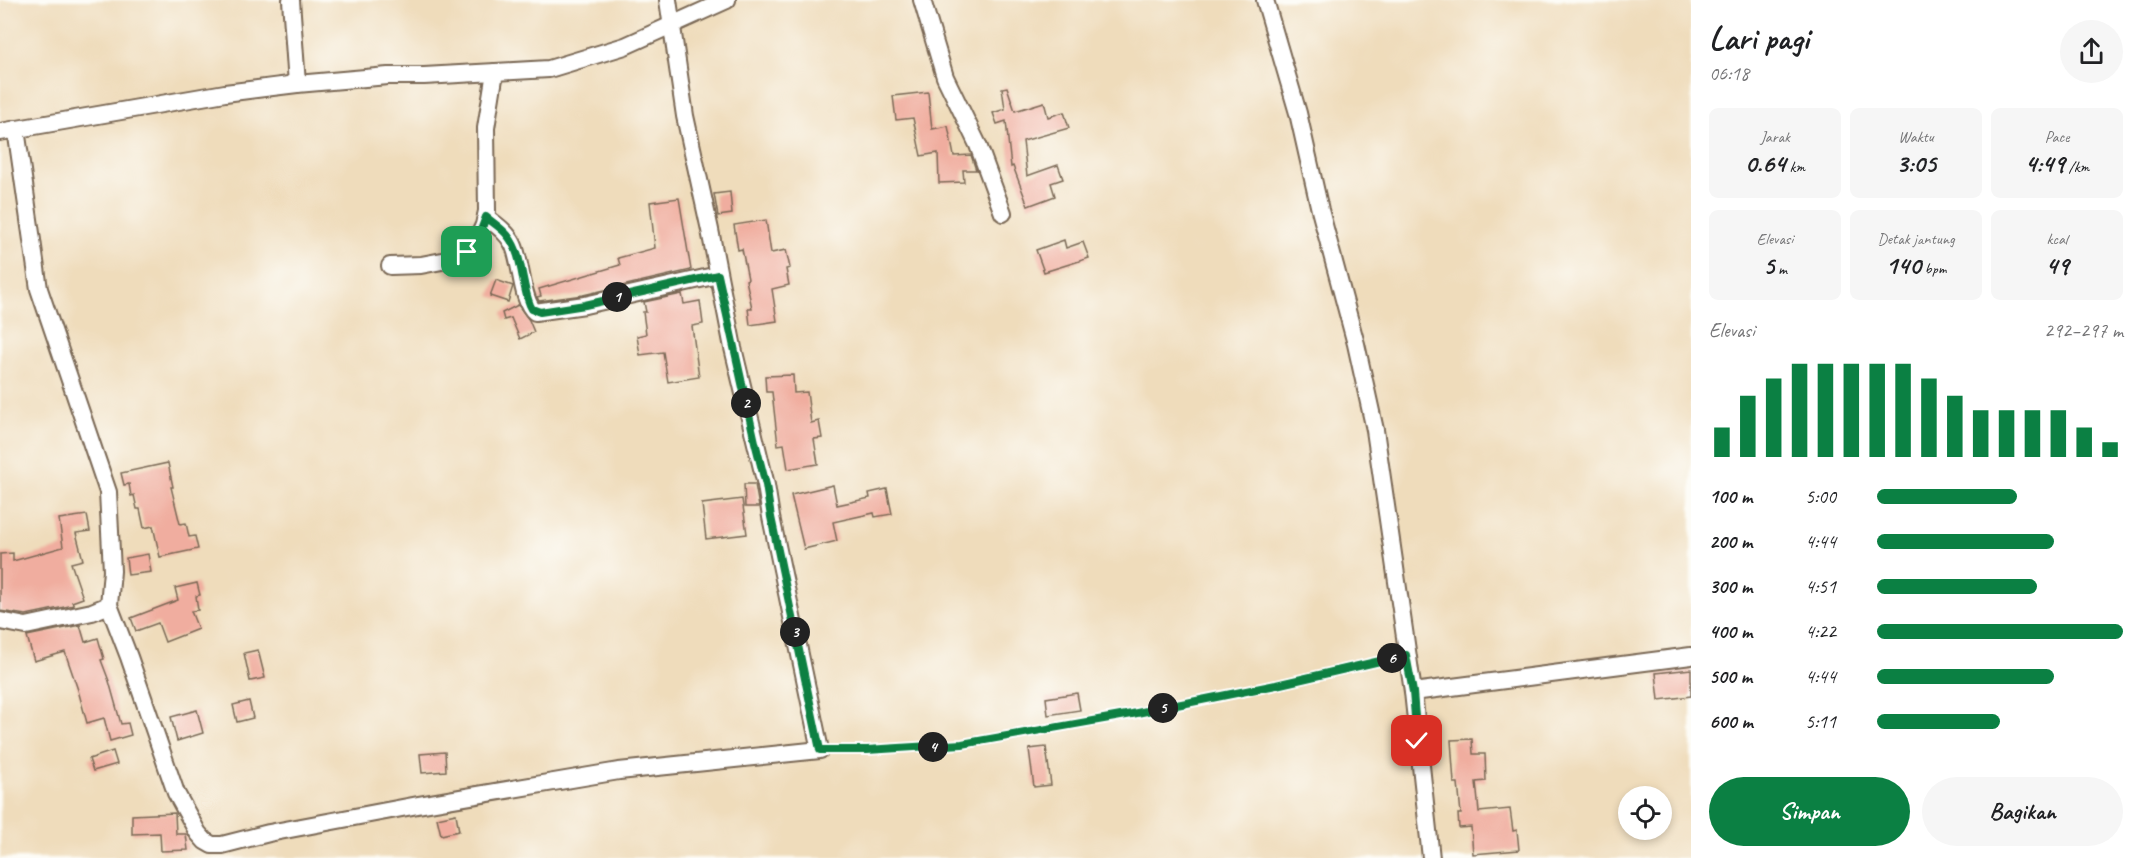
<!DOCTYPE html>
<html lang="id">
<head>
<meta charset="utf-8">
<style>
  body { margin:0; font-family:Caveat,sans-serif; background:#f6f6f6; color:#202124; height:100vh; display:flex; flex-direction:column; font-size:22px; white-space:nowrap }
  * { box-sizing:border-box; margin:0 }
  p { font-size:20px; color:#757577 }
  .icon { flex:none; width:33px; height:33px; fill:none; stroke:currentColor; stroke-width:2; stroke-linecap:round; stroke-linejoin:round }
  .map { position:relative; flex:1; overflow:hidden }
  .panel { display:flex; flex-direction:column; background:#fff; width:450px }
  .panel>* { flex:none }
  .controls { position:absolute; left:1618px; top:786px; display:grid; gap:12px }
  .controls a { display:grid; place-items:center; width:54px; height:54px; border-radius:50%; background:#fff; box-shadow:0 3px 9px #0003; font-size:30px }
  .pin { position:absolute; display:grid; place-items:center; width:51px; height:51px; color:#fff; margin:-26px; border-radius:12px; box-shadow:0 3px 9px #0006 }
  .km { position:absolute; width:30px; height:30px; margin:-15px; border-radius:50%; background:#222; color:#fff; font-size:16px; line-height:30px; text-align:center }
  .round { display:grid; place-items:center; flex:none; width:63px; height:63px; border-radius:32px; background:#f6f6f6 }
  .headline { display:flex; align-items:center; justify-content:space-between; height:102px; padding:0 18px }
  h1 { font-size:33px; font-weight:600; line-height:45px }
  .stats { display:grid; grid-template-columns:repeat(3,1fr); gap:9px; height:102px; padding:6px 18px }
  .stats div { display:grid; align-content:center; border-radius:9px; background:#f6f6f6; text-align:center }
  .stats b { font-size:26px; font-weight:600 }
  .stats small { font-size:16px; font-weight:400 }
  .stats p { font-size:16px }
  .chart { height:168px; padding:12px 18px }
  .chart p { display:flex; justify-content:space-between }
  .chart svg { width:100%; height:108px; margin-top:6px; stroke:#0b8043; stroke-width:6 }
  .action { display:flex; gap:12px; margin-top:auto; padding:12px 18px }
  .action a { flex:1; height:69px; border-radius:36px; background:#0b8043; color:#fff; font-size:24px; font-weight:600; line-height:69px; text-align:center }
  .action a+a { background:#f6f6f6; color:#202124 }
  ul { padding:0 18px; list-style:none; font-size:20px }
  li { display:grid; grid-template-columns:96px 72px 1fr; align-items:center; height:45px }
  li i { height:15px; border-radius:8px; background:#0b8043 }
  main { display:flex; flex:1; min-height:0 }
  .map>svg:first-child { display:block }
  .building { fill:#f0ad9f }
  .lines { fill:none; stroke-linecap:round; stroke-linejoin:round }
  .minor-casing { stroke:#7a6855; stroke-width:20 }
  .path { stroke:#7a6855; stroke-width:3; stroke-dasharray:4.5 4.5; stroke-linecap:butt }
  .minor { stroke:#fff; stroke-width:16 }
  .route-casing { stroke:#fff; stroke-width:12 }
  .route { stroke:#0b8043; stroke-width:8 }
</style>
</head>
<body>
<main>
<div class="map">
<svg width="1691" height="858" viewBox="0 0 1691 858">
  <rect width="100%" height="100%" fill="#fdfcf7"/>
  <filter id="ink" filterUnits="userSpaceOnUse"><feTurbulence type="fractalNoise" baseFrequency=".0167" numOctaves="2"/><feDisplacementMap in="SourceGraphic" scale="12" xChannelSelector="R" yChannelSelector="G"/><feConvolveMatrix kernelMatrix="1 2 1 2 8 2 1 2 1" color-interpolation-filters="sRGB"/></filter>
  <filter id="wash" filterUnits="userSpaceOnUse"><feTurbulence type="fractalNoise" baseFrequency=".008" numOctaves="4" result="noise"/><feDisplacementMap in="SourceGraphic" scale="24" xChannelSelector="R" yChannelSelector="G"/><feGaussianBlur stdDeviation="1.35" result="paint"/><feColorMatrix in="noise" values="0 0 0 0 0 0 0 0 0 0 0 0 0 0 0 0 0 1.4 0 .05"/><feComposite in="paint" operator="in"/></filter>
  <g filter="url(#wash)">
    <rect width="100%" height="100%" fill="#efdcbb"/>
    <g id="blocks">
      <!-- building -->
      <g class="building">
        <path d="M1007,87L1015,111L1044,102L1048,117L1064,112L1069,128L1023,141L1027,176L1058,165L1063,179L1051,183L1055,196L1028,206L1013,166L1011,167L1006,121L997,124L993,113L1005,109L1002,88Z"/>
        <path d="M928,92L932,129L948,126L954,156L971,155L976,170H963L964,182L939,183L938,153L921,156L913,118L896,120L893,96Z"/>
        <path d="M730,192L732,214L718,216L714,194Z"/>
        <path d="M679,198L691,270L583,295L539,301L537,297L541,296L539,289L620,265L618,258L655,248L650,202Z"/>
        <path d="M766,220L771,253L786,250L790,268L786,269L789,285L772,289L777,321L750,325L748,308H752L746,280L748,279L742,249L738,250L734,225Z"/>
        <path d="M1064,240L1066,248L1083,242L1089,258L1044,272L1036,250Z"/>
        <path d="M496,280L513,286L508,302L490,296Z"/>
        <path d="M682,294L684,304L700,301L703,324L692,326L699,377L668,382L663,352L640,355L637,336L646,334L643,312H646L644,302Z"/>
        <path d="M518,305L529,320L534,332L520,339L511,318L504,320L502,313Z"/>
        <path d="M793,375L794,393L807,392L811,423L819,421L822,438L814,439L818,464L788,469L784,444L778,445L772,392H766L765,376Z"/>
        <path d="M168,463L173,487H171L180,524L186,523L189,537L195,536L198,549L160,557L153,526L144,528L140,509H137L134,495L131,496L129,484L124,485L121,473Z"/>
        <path d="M744,484H755L759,507H745Z"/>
        <path d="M833,485L837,505L870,498L869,493L887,489L892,514L875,517L874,513L833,522L837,541L804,549L791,495Z"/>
        <path d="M742,499L747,534L706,539L702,504Z"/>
        <path d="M87,515L90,531L76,533L83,560L71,563L83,598L72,602L74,605L26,615L0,611V554L13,553V561L63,547L59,519Z"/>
        <path d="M148,554L151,572L128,575L126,558Z"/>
        <path d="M197,583L200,595L196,596L198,610L191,611L198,629L165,642L158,623L136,631L131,618L178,600L175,588Z"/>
        <path d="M80,625L85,642L98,638L104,659L101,660L109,681L121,724L128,723L131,735L110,741L104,718L87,723L78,690L65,652L34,661L27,636Z"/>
        <path d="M258,650L265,678L250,681L244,653Z"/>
        <path d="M1691,669V696L1659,700L1656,673Z"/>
        <path d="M1077,693L1080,710L1048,715L1046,698Z"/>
        <path d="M249,701L253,718L237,722L233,705Z"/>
        <path d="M197,710L203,733L177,741L171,717Z"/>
        <path d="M1472,739L1473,754H1485L1486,781L1476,782L1479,812L1510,809L1513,831L1517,830L1519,850L1473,854L1471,827L1459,828L1458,814H1461L1458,783H1454L1451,740Z"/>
        <path d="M1046,747L1051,785L1034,787L1029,749Z"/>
        <path d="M113,751L117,764L93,771L89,759Z"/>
        <path d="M445,752L446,771L422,773L420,754Z"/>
        <path d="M175,813L176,834H186L188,850L161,851L160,833L132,834V815Z"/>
        <path d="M456,814L459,831L441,835L437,818Z"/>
      </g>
    </g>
  </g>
  <g filter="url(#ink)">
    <use href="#blocks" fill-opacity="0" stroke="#7a6855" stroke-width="1.5"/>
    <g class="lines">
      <defs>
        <g id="minor">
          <path d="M291,0L297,84"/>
          <path d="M922,0L945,77L978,145L1003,213"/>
          <path d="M1265,0L1298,113L1320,210L1356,344L1375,430L1413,692L1431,858"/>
          <path d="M16,129L39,289L108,492L112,571L109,605L129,657L176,793L198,833L205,841L212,845H222L269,833L418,805L619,771L820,750L771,517L766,485L733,348L710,230L685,116L668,0"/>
          <path d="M0,132L225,93L297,84L388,76H424L549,69L625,46L727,0"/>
          <path d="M486,217C496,225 507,232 513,244C522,262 521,301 535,312L585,305L718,275"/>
          <path d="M390,266L421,265L458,258L467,252L479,236L484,225L487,211L486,128L495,72"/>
          <path d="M0,621L26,626L92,612L109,605"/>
          <path d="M1413,692L1691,656"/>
        </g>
      </defs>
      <!-- minor casing -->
      <use href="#minor" class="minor-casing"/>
      <!-- path -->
      <path class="path" d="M835,750H867L962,744L1132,714L1276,685L1393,658"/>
      <!-- minor -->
      <use href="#minor" class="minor"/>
    </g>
  </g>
  <g class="lines" filter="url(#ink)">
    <defs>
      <path id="route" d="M467,252L479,236L486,217C493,223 502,228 508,236C523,255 521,283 530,305L532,309L540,312L585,305L718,275L755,442L766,485L771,517L820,750H867L962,744L1132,714L1276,685L1406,655L1413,692L1417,741"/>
    </defs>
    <!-- route casing -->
    <use href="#route" class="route-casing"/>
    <!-- route -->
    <use href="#route" class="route"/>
  </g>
</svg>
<div class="controls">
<a><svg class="icon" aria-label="locate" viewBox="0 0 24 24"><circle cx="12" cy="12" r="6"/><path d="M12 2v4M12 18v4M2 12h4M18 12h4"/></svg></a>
</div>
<div class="pin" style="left:467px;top:252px;background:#1e9e55"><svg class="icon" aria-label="arrive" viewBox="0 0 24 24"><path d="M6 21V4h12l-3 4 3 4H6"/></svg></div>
<div class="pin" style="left:1417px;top:741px;background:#d93025"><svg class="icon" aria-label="check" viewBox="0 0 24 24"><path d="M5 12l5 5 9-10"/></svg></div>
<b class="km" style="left:617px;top:297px">1</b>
<b class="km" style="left:746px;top:403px">2</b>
<b class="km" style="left:795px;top:632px">3</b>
<b class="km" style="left:933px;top:747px">4</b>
<b class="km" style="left:1163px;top:708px">5</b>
<b class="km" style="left:1392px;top:658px">6</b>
</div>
<section class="panel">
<div class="headline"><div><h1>Lari pagi</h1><p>06:18</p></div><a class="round"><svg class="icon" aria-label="share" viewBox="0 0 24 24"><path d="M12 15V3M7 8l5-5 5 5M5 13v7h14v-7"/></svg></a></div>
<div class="stats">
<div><p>Jarak</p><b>0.64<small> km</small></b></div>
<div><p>Waktu</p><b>3:05</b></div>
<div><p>Pace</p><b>4:49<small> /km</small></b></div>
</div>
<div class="stats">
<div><p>Elevasi</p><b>5<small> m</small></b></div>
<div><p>Detak jantung</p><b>140<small> bpm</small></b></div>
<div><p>kcal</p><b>49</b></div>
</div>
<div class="chart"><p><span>Elevasi</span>292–297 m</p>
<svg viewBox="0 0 160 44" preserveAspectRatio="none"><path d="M5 44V32M15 44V19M25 44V12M35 44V6M45 44V6M55 44V6M65 44V6M75 44V6M85 44V12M95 44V19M105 44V25M115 44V25M125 44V25M135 44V25M145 44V32M155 44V38"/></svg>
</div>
<ul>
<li><b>100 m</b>5:00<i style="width:57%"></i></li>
<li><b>200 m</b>4:44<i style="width:72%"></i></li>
<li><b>300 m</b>4:51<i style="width:65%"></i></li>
<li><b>400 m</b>4:22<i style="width:100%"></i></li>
<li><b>500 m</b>4:44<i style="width:72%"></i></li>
<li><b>600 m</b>5:11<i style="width:50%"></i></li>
</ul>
<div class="action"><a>Simpan</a><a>Bagikan</a></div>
</section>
</main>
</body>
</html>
